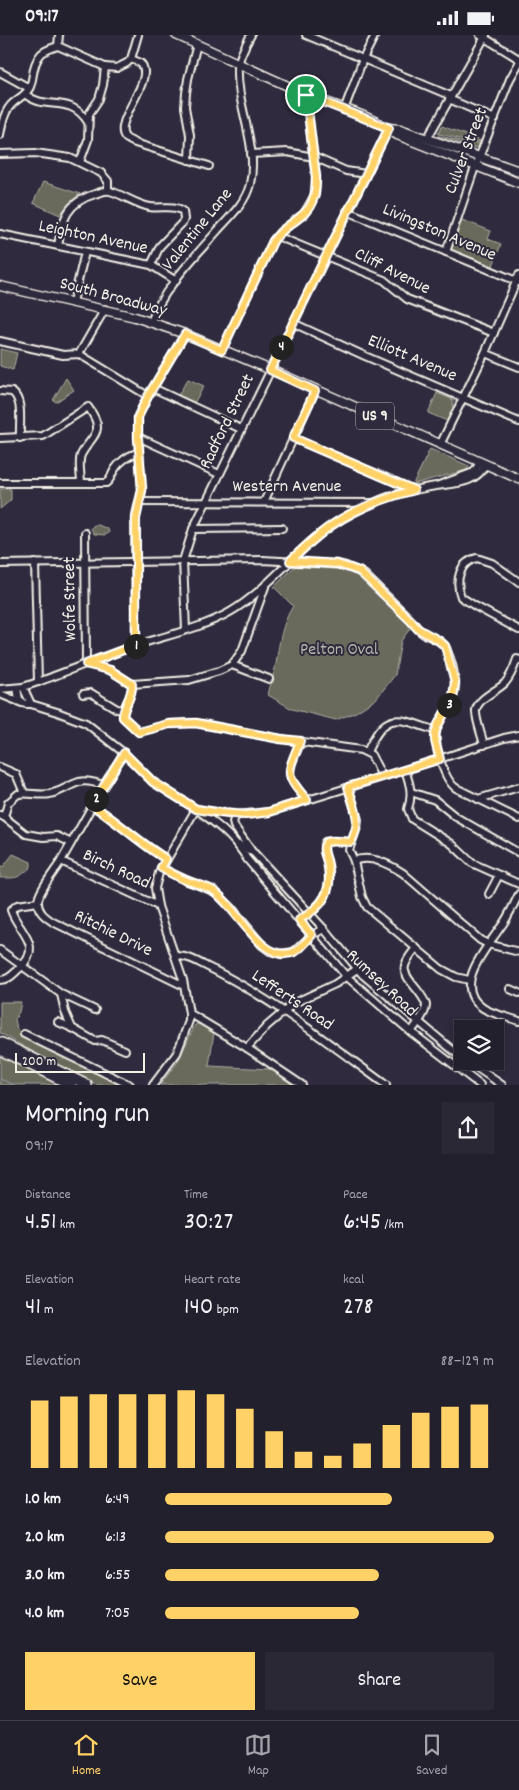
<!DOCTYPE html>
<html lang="en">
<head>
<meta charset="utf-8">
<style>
  body { margin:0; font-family:Dekko,sans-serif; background:#2b2836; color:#f1f3f6; height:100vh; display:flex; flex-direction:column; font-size:19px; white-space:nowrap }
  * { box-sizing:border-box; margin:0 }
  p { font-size:16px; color:#a3a3aa }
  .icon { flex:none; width:28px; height:28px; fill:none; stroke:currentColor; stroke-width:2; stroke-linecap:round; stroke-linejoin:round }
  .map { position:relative; height:1050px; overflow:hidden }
  .side { display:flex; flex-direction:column; background:#23202e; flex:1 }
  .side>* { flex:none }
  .tools { position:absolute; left:454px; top:985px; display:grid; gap:10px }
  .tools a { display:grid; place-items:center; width:50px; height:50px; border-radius:0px; background:#23202e; box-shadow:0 2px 8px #0003,0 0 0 1px #403e4a; font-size:25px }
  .scale { position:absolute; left:15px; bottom:12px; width:130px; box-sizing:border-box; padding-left:5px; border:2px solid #f4f1e8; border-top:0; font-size:14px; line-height:18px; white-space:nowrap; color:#f4f1e8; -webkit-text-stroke:4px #2f2a3d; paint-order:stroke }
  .pin { position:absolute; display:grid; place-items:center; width:42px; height:42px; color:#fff; margin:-21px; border:2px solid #fff; border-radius:50%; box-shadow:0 1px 5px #0007 }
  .km { position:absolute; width:25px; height:25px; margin:-12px; border-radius:50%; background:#222; color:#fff; font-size:14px; line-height:25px; text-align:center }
  .round { display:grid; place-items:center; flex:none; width:52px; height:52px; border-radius:0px; background:#2b2836 }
  .head { display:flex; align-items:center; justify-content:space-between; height:85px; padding:0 25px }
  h1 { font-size:28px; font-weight:600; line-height:38px }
  .stats { display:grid; grid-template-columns:repeat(3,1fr); gap:8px; height:85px; padding:5px 25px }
  .stats div { display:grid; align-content:center }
  .stats b { font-size:25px; font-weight:600 }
  .stats small { font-size:14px; font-weight:400 }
  .stats p { font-size:14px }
  .chart { height:140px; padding:10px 25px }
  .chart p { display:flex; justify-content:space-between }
  .chart svg { width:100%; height:90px; margin-top:5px; stroke:#ffd166; stroke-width:6 }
  .button { display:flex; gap:10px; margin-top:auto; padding:10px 25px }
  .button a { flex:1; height:58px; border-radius:0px; background:#ffd166; color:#111; font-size:20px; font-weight:600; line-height:58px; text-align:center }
  .button a+a { background:#2b2836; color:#f1f3f6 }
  ul { padding:0 25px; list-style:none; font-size:16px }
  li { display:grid; grid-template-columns:80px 60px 1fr; align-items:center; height:38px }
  li i { height:12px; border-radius:6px; background:#ffd166 }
  .status { display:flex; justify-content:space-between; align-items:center; height:35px; padding:0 25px; background:#23202e; direction:ltr }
  .status svg { height:14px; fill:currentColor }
  .tab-bar { display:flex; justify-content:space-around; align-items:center; height:70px; border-top:1px solid #403e4a; background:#23202e; font-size:14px; color:#a3a3aa }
  .tab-bar a { display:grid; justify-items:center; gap:2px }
  .tab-bar .active { color:#ffd166 }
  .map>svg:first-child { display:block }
  .green { fill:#696a5c; stroke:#aeaea2 }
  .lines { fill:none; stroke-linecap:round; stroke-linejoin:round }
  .stream { stroke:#8d9ba1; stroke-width:1 }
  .minor-casing { stroke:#f4f1e8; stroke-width:10 }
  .major-casing { stroke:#f4f1e8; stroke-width:11 }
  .highway-casing { stroke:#f4f1e8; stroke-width:12 }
  .minor { stroke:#2f2a3d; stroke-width:6 }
  .major { stroke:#2f2a3d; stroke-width:8 }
  .highway { stroke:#2f2a3d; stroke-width:9 }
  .route-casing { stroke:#fff; stroke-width:10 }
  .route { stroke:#ffd166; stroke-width:6 }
  .labels { text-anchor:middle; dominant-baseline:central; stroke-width:4; stroke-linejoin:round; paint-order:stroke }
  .shield { fill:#2f2a3d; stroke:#b9b5b5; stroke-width:1 }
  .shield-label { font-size:16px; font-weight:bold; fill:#f4f1e8 }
  .street-label { font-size:18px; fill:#f4f1e8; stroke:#2f2a3d }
  .park-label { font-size:18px; fill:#b5b4a9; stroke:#2f2a3d }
</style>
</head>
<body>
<div class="status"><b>09:17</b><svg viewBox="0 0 49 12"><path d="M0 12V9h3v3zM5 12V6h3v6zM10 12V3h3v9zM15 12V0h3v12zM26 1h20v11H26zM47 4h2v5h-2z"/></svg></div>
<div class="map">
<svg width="519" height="1050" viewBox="0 0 519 1050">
  <rect width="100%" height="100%" fill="#2f2a3d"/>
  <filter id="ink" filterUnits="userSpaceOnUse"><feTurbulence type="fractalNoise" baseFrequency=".02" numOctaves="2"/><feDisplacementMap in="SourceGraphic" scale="10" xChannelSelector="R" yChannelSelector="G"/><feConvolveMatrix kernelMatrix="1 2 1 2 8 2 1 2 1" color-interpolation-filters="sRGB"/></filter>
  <g filter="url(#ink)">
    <!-- green -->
    <g class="green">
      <path d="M442,91L481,106L480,107C465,107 452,101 438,99Z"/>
      <path d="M438,101C453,103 465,109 480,108L478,112L475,113Z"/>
      <path d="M43,147L80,159L69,168L60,180L33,168Z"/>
      <path d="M462,185L491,196L488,204L501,209L493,231L451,215Z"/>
      <path d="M0,314L17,318L13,335L0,331Z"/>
      <path d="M66,343L74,355L56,367L53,365Z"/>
      <path d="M188,344L204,351L194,368L178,360Z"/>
      <path d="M437,358L453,365V372L447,386L428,378Z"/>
      <path d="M430,414L469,431L467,435L413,449Z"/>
      <path d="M0,454H11V465L0,474Z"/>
      <path d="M94,490H98L108,494L109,498L105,500L94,499L91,493Z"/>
      <path d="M298,531L346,535L360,541L411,592L401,606L395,640L376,664L356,677L336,685L292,674L268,660C270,650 274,639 276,629C279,608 282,588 293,571L274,552L294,532Z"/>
      <path d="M13,819L31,827V832C17,844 18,843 0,843V832H3Z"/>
      <path d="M0,967H21L19,977L15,984L17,994L25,1002L125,1050H96L45,1025L46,1024L0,998Z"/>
      <path d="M198,989L204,990L214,997L209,1031L271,1034L293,1050H160L177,1028L195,990Z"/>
      <path d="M0,1020L60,1050H0Z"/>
    </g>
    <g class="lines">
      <!-- stream -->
      <path class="stream" d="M0,1044L15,1050"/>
      <defs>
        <g id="minor">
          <path d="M306,0L451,61"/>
          <path d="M480,0L519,24"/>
          <path d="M58,11L105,32L117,33L127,28L131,24L138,0"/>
          <path d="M131,24C135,26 142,27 143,32C151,49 113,88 125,102C127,105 132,106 135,108L209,131"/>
          <path d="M0,37L29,53"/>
          <path d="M25,59C46,77 69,58 88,87"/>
          <path d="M449,64L495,84"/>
          <path d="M344,75L363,24L375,0"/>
          <path d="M0,100C2,89 4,76 13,68C19,63 26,60 30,52C34,42 32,29 41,19C45,15 52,13 58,11L59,0"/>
          <path d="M427,104L486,0"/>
          <path d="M0,119L35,118L70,123L101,138L108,146V155"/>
          <path d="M251,119L287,117L314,122L346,136L366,139"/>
          <path d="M189,125L190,100L185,72L186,58L188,44L197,9"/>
          <path d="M80,127L88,105L89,79L99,64L103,50L105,32"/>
          <path d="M347,176L519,247"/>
          <path d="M0,199L151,230L176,246"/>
          <path d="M277,201L384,245L407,264L494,298"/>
          <path d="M58,211C62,185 67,167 95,159C100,157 106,155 110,156C124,160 135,169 150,172C160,174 175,169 183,176L184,184L183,187L160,211L151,230"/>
          <path d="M446,217L473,138L510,44L519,28"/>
          <path d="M73,267L85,217"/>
          <path d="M151,287C163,253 195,222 218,195C231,181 246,167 250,149C259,110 236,71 238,32C239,21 246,9 251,0"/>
          <path d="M293,288L365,321L519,387"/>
          <path d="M0,306L63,320L79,319L148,361"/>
          <path d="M222,315L273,206L280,197L304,179L315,160L316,142L306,60"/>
          <path d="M485,318L519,332"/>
          <path d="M79,319L105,274"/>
          <path d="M153,353L241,394"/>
          <path d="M0,356L12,357C24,365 19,390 20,403"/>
          <path d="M138,402L219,439"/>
          <path d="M0,403L43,401L88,372C107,398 92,399 81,420C78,427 81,440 81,448"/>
          <path d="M293,403L414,455"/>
          <path d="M440,410L485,318L519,240"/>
          <path d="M0,448H106C112,444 111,439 115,434C120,426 130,420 139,417"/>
          <path d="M439,450L474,437L480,427"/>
          <path d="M139,467L373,468"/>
          <path d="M264,467L315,356"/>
          <path d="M193,494L282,493"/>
          <path d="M85,498L86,629L110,635L132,649L189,645L219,636L232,630L242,616L266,549"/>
          <path d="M35,528L38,647"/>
          <path d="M0,529L262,525L337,529L346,531L364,539L411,585C415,590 418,595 424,599C432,603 442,605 446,613C452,627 458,647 453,662C449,673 441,682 437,693C432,706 444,745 456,753L519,784"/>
          <path d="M519,547L492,528L477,523C459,527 455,546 461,562L475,571L519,595"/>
          <path d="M186,595L183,526L193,494L389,93"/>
          <path d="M136,610L135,484L142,455L138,402V381L148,361L185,299"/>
          <path d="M232,630L269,644"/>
          <path d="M132,649C133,662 123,670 123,682L139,697L169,689L196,688L281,704L361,715L371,720L382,741"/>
          <path d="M23,652L31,669"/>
          <path d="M17,653L19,664L25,669H31L57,677L86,688L124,718L153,747L196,774L236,780L269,777L405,735L504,703L519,700"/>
          <path d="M0,654L23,652L38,647C71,635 104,621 137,610C168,600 202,593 230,577C264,557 289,524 319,500C336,486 357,475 378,466C396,458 417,454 436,451C455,448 476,449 485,430"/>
          <path d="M0,659L22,668"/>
          <path d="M83,659L91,658L117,674L124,675"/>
          <path d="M301,706C288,738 283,738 307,765"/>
          <path d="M484,710C482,701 475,683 476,675C478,663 497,656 505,648C511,641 514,633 517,624L519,625"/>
          <path d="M367,717C386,675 397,682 436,696"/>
          <path d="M124,718C101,753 82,790 61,826C55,836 39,855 38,866C37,876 45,882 53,887L184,951"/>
          <path d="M0,732L16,739L24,758"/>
          <path d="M405,735C410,749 413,759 408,774L412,784L452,809L472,828L519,849"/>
          <path d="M348,752L358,785L357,792L349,815L354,826L362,862L367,872L441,934L456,942L469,945"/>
          <path d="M411,757L435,765L456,782L519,818"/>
          <path d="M478,764L519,752"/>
          <path d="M92,770C118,787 140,808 166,824"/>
          <path d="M199,776C219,791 234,802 247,824L346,941L411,997L480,1050"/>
          <path d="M0,780L4,782L26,799L43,802L57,801L71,808"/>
          <path d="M236,780L233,787L234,791L251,815"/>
          <path d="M4,782L8,768L18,759C28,757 39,761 50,759C76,753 72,740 103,750"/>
          <path d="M240,810L254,818L324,894L363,940L462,1023"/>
          <path d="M61,826L158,871"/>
          <path d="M354,826C370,819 389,829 403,838L480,905L488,909L519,917"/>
          <path d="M161,833L184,844L215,857L231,872L262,910L270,916L281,919L294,917L312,900L324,894"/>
          <path d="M489,859L499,840"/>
          <path d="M519,859C513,871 508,883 500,893C486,914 451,952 483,973C492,979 508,982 519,986"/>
          <path d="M299,885C324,871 334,855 327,826C325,819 322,814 325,807L334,806L351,807"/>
          <path d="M0,915L61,959L95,975"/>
          <path d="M175,921C189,920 201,929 214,935C275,966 331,1010 386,1050"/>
          <path d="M0,945C9,945 13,939 19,934C45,910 18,897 11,875L17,870L38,867"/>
          <path d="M510,954L519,958"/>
          <path d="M61,959L65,977L72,993L95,1006L102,1005L125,1015"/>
          <path d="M189,978L247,1013L302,1050"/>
          <path d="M58,987L72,993"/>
          <path d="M411,997C416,990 426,979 426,970C425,965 421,960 418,956C402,936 399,934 416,913"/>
          <path d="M24,999L130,1050"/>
          <path d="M247,1013L267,991L294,968L335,949L357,934"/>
          <path d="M467,1026L502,1050"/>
          <path d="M153,1050L177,1018L189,986V978L183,945L158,871L155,853L159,838L196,774"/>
        </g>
        <g id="major">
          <path d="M176,0C219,19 262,40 306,59C335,72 373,80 397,100L519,148"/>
          <path d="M389,93L400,94L519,136"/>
          <path d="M0,251L135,282L185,299L283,340L519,444"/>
        </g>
        <g id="highway">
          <path d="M0,1007L87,1050"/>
          <path d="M0,1015L71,1050"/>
        </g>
      </defs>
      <!-- minor casing -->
      <use href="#minor" class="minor-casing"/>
      <!-- major casing -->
      <use href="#major" class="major-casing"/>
      <!-- highway casing -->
      <use href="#highway" class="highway-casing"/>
      <!-- minor -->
      <use href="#minor" class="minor"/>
      <!-- major -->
      <use href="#major" class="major"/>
      <!-- highway -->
      <use href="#highway" class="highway"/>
    </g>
  </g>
  <g class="lines" filter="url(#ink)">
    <defs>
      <path id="route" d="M306,60L389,93L270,335L315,356L293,403L414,455C385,463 356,473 332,490C316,501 303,514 290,526L337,529L359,536L410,585L418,594L438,605L445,611L455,647L453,662L437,692L435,699V706L440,724L348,752C355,774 362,785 351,807L334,806L326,807C322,814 325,819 327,826C334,855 324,871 299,885L312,900C307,905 302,913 296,916C263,933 236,871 214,856C206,851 195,849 185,845C177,842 169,837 161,833L166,824C140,808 118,787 92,770L124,718L153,747L196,774L221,778L246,780L269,777L307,765C283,738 288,738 300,706L281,704L196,688L169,689L139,697L123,682C123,670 133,662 132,649L110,635L86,629L136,610V484L142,455L138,402V382L148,361L185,299L222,315L273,206C292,180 317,185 316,142Z"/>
    </defs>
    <!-- route casing -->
    <use href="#route" class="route-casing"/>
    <!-- route -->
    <use href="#route" class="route"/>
  </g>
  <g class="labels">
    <!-- shield labels -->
    <rect class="shield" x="356" y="367.5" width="38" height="27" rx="4"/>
    <g class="shield-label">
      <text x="375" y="381">US 9</text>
    </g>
    <!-- street labels -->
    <g class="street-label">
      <text transform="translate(467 116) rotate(-69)">Culver Street</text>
      <text transform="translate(198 195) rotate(-51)">Valentine Lane</text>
      <text transform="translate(439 198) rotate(23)">Livingston Avenue</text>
      <text transform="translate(93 203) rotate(12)">Leighton Avenue</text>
      <text transform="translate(392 237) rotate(27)">Cliff Avenue</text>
      <text transform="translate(113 263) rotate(15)">South Broadway</text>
      <text transform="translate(412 324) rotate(23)">Elliott Avenue</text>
      <text transform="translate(228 387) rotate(-64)">Radford Street</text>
      <text x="287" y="452">Western Avenue</text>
      <text transform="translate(71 564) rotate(-91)">Wolfe Street</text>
      <text transform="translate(116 835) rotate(25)">Birch Road</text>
      <text transform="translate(113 899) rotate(26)">Ritchie Drive</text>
      <text transform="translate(381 949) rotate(43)">Rumsey Road</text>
      <text transform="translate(292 966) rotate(34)">Lefferts Road</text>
    </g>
    <!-- park labels -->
    <g class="park-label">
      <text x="339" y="615">Pelton Oval</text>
    </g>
  </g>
</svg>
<div class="tools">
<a><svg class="icon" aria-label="layers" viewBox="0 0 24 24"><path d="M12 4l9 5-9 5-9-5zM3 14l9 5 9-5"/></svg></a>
</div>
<div class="scale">200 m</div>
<div class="pin" style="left:306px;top:60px;background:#1e9e55"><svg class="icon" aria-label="arrive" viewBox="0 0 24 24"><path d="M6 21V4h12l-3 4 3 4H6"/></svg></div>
<b class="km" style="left:136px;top:611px">1</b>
<b class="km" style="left:96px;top:764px">2</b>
<b class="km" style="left:449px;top:670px">3</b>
<b class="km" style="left:281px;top:312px">4</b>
</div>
<section class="side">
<div class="head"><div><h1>Morning run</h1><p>09:17</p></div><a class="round"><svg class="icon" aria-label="share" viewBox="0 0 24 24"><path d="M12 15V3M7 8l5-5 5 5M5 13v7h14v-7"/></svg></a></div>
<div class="stats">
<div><p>Distance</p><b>4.51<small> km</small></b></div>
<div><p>Time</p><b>30:27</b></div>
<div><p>Pace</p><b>6:45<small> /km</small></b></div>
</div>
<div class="stats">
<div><p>Elevation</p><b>41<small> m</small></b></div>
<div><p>Heart rate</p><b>140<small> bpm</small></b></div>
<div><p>kcal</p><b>278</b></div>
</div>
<div class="chart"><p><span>Elevation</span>88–129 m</p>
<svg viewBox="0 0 160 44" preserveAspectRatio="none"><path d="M5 44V11M15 44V9M25 44V8M35 44V8M45 44V8M55 44V6M65 44V8M75 44V15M85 44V26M95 44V36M105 44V38M115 44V32M125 44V23M135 44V17M145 44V14M155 44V13"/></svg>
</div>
<ul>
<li><b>1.0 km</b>6:49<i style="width:69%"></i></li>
<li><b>2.0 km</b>6:13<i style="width:100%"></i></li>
<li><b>3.0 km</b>6:55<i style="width:65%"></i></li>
<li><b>4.0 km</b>7:05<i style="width:59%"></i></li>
</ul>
<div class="button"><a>Save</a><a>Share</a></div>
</section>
<nav class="tab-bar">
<a class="active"><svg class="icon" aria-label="home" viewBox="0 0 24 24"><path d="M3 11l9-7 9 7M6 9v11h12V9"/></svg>Home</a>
<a><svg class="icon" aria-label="map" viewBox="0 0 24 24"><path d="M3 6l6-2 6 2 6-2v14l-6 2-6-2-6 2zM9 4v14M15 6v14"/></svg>Map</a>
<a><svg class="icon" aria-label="saved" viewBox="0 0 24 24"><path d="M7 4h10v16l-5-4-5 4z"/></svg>Saved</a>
</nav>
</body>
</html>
